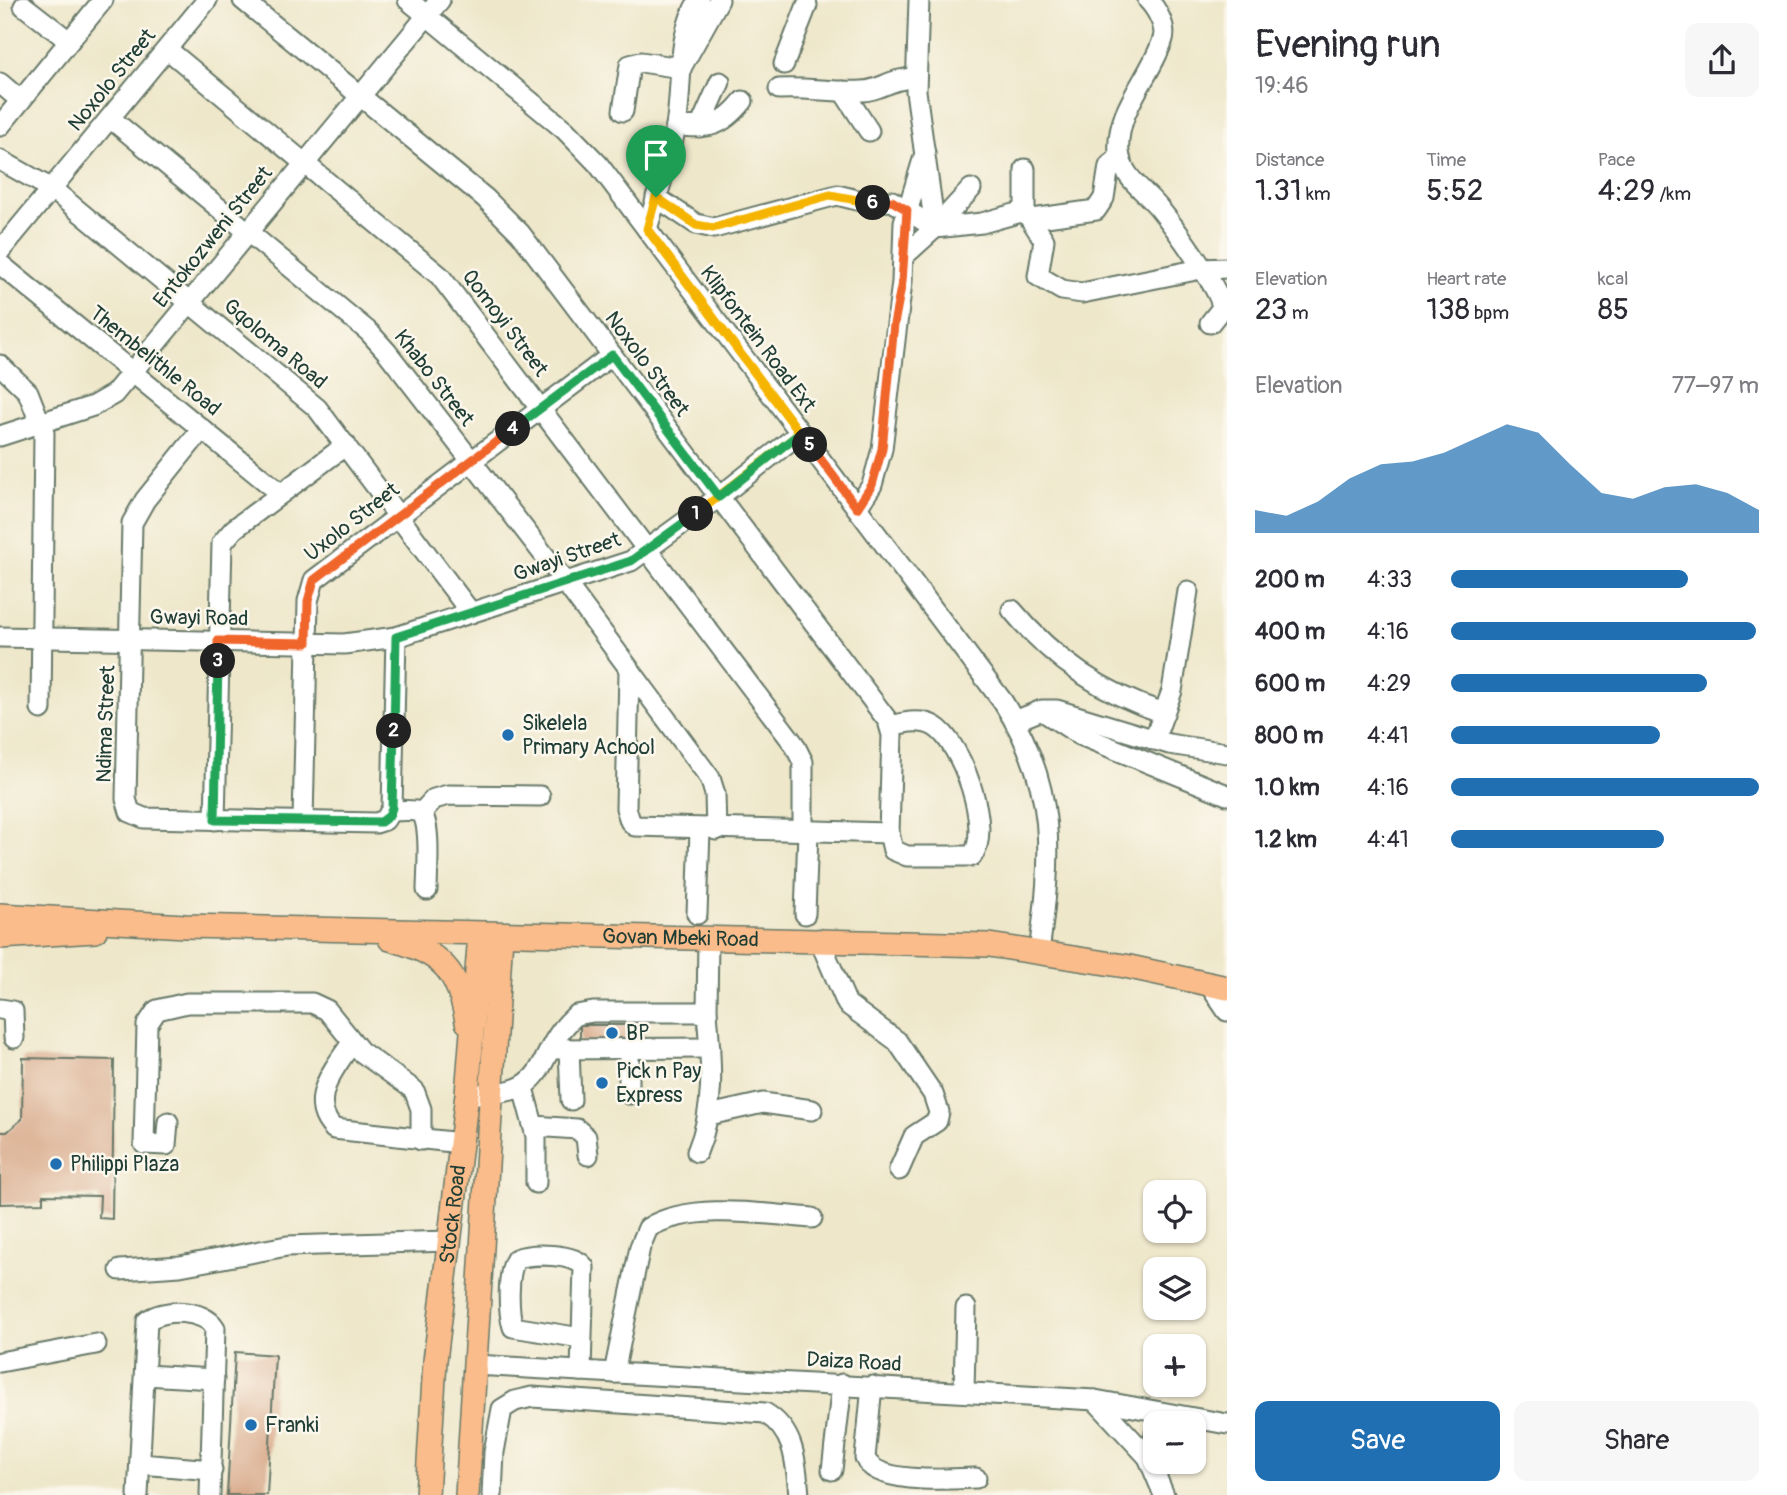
<!DOCTYPE html>
<html lang="en">
<head>
<meta charset="utf-8">
<style>
  body { margin:0; font-family:Pangolin,sans-serif; background:#f7f7f7; color:#2b2b33; height:100vh; display:flex; flex-direction:column; font-size:26px; white-space:nowrap }
  * { box-sizing:border-box; margin:0 }
  p { font-size:23px; color:#7c7c81 }
  .icon { flex:none; width:38px; height:38px; fill:none; stroke:currentColor; stroke-width:2; stroke-linecap:round; stroke-linejoin:round }
  .map { position:relative; flex:1; overflow:hidden }
  .drawer { display:flex; flex-direction:column; background:#fff; width:560px }
  .drawer>* { flex:none }
  .tools { position:absolute; left:1143px; top:1180px; display:grid; gap:14px }
  .tools a { display:grid; place-items:center; width:63px; height:63px; border-radius:14px; background:#fff; box-shadow:0 2px 5px #0004; font-size:35px }
  .pin { position:absolute; display:grid; place-items:center; width:60px; height:60px; color:#fff; margin:-72px -30px; border-radius:50% 50% 50% 0; rotate:-45deg; box-shadow:0 0 7px #0007 }
  .pin .icon { rotate:45deg }
  .km { position:absolute; width:35px; height:35px; margin:-18px; border-radius:50%; background:#222; color:#fff; font-size:19px; line-height:35px; text-align:center }
  .round { display:grid; place-items:center; flex:none; width:74px; height:74px; border-radius:14px; background:#f7f7f7 }
  .head { display:flex; align-items:center; justify-content:space-between; height:119px; padding:0 28px }
  h1 { font-size:38px; font-weight:600; line-height:52px }
  .stats { display:grid; grid-template-columns:repeat(3,1fr); gap:10px; height:119px; padding:7px 28px }
  .stats div { display:grid; align-content:center }
  .stats b { font-size:30px; font-weight:600 }
  .stats small { font-size:19px; font-weight:400 }
  .stats p { font-size:19px }
  .chart { height:196px; padding:14px 28px }
  .chart p { display:flex; justify-content:space-between }
  .chart svg { width:100%; height:126px; margin-top:7px; fill:#1f6fb2; opacity:.7 }
  .action { display:flex; gap:14px; margin-top:auto; padding:14px 28px }
  .action a { flex:1; height:80px; border-radius:14px; background:#1f6fb2; color:#fff; font-size:28px; font-weight:600; line-height:80px; text-align:center }
  .action a+a { background:#f7f7f7; color:#2b2b33 }
  ul { padding:0 28px; list-style:none; font-size:23px }
  li { display:grid; grid-template-columns:112px 84px 1fr; align-items:center; height:52px }
  li i { height:18px; border-radius:9px; background:#1f6fb2 }
  main { display:flex; flex:1; min-height:0 }
  .map>svg:first-child { display:block }
  .building { fill:#d8a989 }
  .lines { fill:none; stroke-linecap:round; stroke-linejoin:round }
  .minor-casing { stroke:#677868; stroke-width:23 }
  .major-casing { stroke:#677868; stroke-width:26 }
  .minor { stroke:#fff; stroke-width:19 }
  .major { stroke:#f9bc8a; stroke-width:23 }
  .split-1-casing { stroke:#fff; stroke-width:14 }
  .split-2-casing { stroke:#fff; stroke-width:14 }
  .split-3-casing { stroke:#fff; stroke-width:14 }
  .split-4-casing { stroke:#fff; stroke-width:14 }
  .split-5-casing { stroke:#fff; stroke-width:14 }
  .split-6-casing { stroke:#fff; stroke-width:14 }
  .split-7-casing { stroke:#fff; stroke-width:14 }
  .split-1 { stroke:#f5b400; stroke-width:9 }
  .split-2 { stroke:#22a559; stroke-width:9 }
  .split-3 { stroke:#22a559; stroke-width:9 }
  .split-4 { stroke:#f0652b; stroke-width:9 }
  .split-5 { stroke:#22a559; stroke-width:9 }
  .split-6 { stroke:#f0652b; stroke-width:9 }
  .split-7 { stroke:#f5b400; stroke-width:9 }
  .poi-dot { fill:#1f6fb2; stroke:#fbf7ec; stroke-width:2.5 }
  .labels { text-anchor:middle; dominant-baseline:central; stroke-width:5; stroke-linejoin:round; paint-order:stroke }
  .street-label { font-size:21px; fill:#1f3d34; stroke:#fbf7ec }
  .poi-label { font-size:21px; fill:#1f3d34; stroke:#fbf7ec; text-anchor:start }
</style>
</head>
<body>
<main>
<div class="map">
<svg width="1227" height="1495" viewBox="0 0 1227 1495">
  <rect width="100%" height="100%" fill="#fbf7ec"/>
  <filter id="ink" filterUnits="userSpaceOnUse"><feTurbulence type="fractalNoise" baseFrequency=".0143" numOctaves="2"/><feDisplacementMap in="SourceGraphic" scale="14" xChannelSelector="R" yChannelSelector="G"/><feConvolveMatrix kernelMatrix="1 2 1 2 8 2 1 2 1" color-interpolation-filters="sRGB"/></filter>
  <filter id="wash" filterUnits="userSpaceOnUse"><feTurbulence type="fractalNoise" baseFrequency=".00686" numOctaves="4" result="noise"/><feDisplacementMap in="SourceGraphic" scale="28" xChannelSelector="R" yChannelSelector="G"/><feGaussianBlur stdDeviation="1.57" result="paint"/><feColorMatrix in="noise" values="0 0 0 0 0 0 0 0 0 0 0 0 0 0 0 0 0 1.4 0 .05"/><feComposite in="paint" operator="in"/></filter>
  <g filter="url(#wash)">
    <rect width="100%" height="100%" fill="#eee7ca"/>
    <g id="blocks">
      <!-- building -->
      <g class="building">
        <path d="M580,1025H644V1043L580,1042Z"/>
        <path d="M23,1058L114,1060L112,1219L99,1218L100,1196L43,1195V1203L0,1204V1132H7L22,1119Z"/>
        <path d="M235,1352L275,1355L267,1495H227Z"/>
      </g>
    </g>
  </g>
  <g filter="url(#ink)">
    <use href="#blocks" fill-opacity="0" stroke="#677868" stroke-width="2"/>
    <g class="lines">
      <defs>
        <g id="minor">
          <path d="M243,0L485,198L520,233L888,721L892,735L889,833L893,850L907,856H972C993,831 962,742 934,726C922,719 904,722 891,726"/>
          <path d="M408,0L565,130L598,164L1003,702C1058,788 1052,855 1039,952"/>
          <path d="M919,0L916,91L935,228"/>
          <path d="M1148,0C1156,8 1167,27 1163,39C1151,78 1115,109 1119,153C1122,177 1145,191 1159,208C1173,225 1221,290 1222,308L1210,323"/>
          <path d="M24,6L69,41"/>
          <path d="M167,49L440,276L794,744L803,762V831"/>
          <path d="M784,64L807,5"/>
          <path d="M0,83L20,100"/>
          <path d="M779,89C807,87 835,93 863,91C882,90 890,78 916,78"/>
          <path d="M843,91L869,131"/>
          <path d="M623,111L630,65L641,62L681,68L719,0"/>
          <path d="M110,118L369,332L387,352L565,582L710,778L715,794L716,830"/>
          <path d="M0,126L103,0"/>
          <path d="M676,126C709,128 721,128 743,101"/>
          <path d="M700,127L720,82"/>
          <path d="M0,160L52,189L317,408L471,613"/>
          <path d="M1025,169V211L1044,240L1038,276L1062,290L1082,293L1201,269L1227,268"/>
          <path d="M656,197L696,224L714,228L837,195L865,202L892,201L935,228L904,256"/>
          <path d="M1032,219L1096,210L1104,198L1109,166L1120,157"/>
          <path d="M935,228L982,223L1025,211"/>
          <path d="M935,228L971,189"/>
          <path d="M647,229C657,195 669,161 676,126C683,86 676,35 699,0"/>
          <path d="M0,251L207,0"/>
          <path d="M0,264L280,493"/>
          <path d="M0,365L28,392L44,433L41,709"/>
          <path d="M202,429L145,500L132,523L126,799L130,812L144,818L376,823L385,820L392,808L396,637"/>
          <path d="M0,436L93,406L114,394L440,0"/>
          <path d="M857,508L872,485L882,449L902,282L904,222L925,153"/>
          <path d="M1012,610C1054,660 1102,693 1164,713"/>
          <path d="M0,637L344,644L396,637L631,561L719,497L800,433"/>
          <path d="M629,671L626,808L630,821L635,826L889,833"/>
          <path d="M1044,712L1080,735L1227,795"/>
          <path d="M1015,721L1042,710H1057L1169,744L1227,753"/>
          <path d="M1154,740L1172,691L1188,591"/>
          <path d="M391,811C399,811 412,809 420,812C432,819 427,876 427,890"/>
          <path d="M421,813L434,799L448,795L540,796"/>
          <path d="M215,820L222,543L234,529L346,445"/>
          <path d="M303,821L308,601L314,580L612,355"/>
          <path d="M697,914L700,830"/>
          <path d="M805,914L808,832"/>
          <path d="M819,939L847,1004L897,1041L933,1094L939,1112L937,1121L914,1136L899,1170"/>
          <path d="M1208,983L1227,1011"/>
          <path d="M0,1009L13,1011L14,1038"/>
          <path d="M352,1043C335,1067 306,1101 334,1129L461,1143"/>
          <path d="M552,1049L710,1048"/>
          <path d="M569,1049L571,1100"/>
          <path d="M629,1049V1094"/>
          <path d="M523,1088L536,1136V1183"/>
          <path d="M478,1094C556,1094 532,1053 576,1015L593,1012H707L708,939"/>
          <path d="M709,1115L763,1103L812,1110"/>
          <path d="M168,1122L166,1145L144,1144L147,1025L157,1010L187,1003H312L327,1010L360,1051L414,1090L421,1109V1140"/>
          <path d="M534,1126L577,1129L586,1137L588,1155"/>
          <path d="M697,1152C716,1107 711,1061 707,1012"/>
          <path d="M120,1270L180,1266L287,1246L449,1241"/>
          <path d="M0,1362L96,1344"/>
          <path d="M475,1365L1095,1400L1227,1424"/>
          <path d="M581,1371L584,1267C575,1253 531,1253 516,1259C507,1273 508,1311 513,1327L581,1338"/>
          <path d="M614,1373L640,1247L648,1228C690,1202 764,1214 812,1218"/>
          <path d="M145,1375L214,1379"/>
          <path d="M872,1386L865,1458C876,1485 951,1479 976,1478"/>
          <path d="M964,1391L966,1308"/>
          <path d="M1095,1400L1148,1457L1164,1495"/>
          <path d="M1148,1457L1155,1434"/>
          <path d="M141,1464L212,1470"/>
          <path d="M832,1470L842,1384"/>
          <path d="M138,1495L147,1321C163,1308 204,1309 215,1328L210,1495"/>
          <path d="M492,1495L494,1452L502,1409L515,1401L532,1397L765,1413C795,1431 796,1462 799,1495"/>
        </g>
        <g id="major">
          <path id="s1" d="M0,915L185,926L989,945L1125,966L1227,988"/>
          <path d="M0,937L95,931"/>
          <path d="M390,939C441,953 458,969 467,1022"/>
          <path id="s2" d="M427,1495L435,1361L467,1094L480,934"/>
          <path d="M467,1495L501,935"/>
        </g>
      </defs>
      <!-- minor casing -->
      <use href="#minor" class="minor-casing"/>
      <!-- major casing -->
      <use href="#major" class="major-casing"/>
      <!-- minor -->
      <use href="#minor" class="minor"/>
      <!-- major -->
      <use href="#major" class="major"/>
    </g>
  </g>
  <g class="lines" filter="url(#ink)">
    <defs>
      <path id="split-1" d="M656,197L647,229L800,433L696,514"/>
      <path id="split-2" d="M394,731L396,637L631,561L696,514"/>
      <path id="split-3" d="M218,661L215,820L381,822L389,816L392,808L394,731"/>
      <path id="split-4" d="M218,661V641L307,643L308,601L314,580L513,429"/>
      <path id="split-5" d="M513,429L612,355L719,497L800,433L810,445"/>
      <path id="split-6" d="M810,445L857,508L872,485L882,449L894,324L902,282L907,210L892,201L873,203"/>
      <path id="split-7" d="M656,197L696,225L713,228L830,195L873,203"/>
    </defs>
    <!-- split-1 casing -->
    <use href="#split-1" class="split-1-casing"/>
    <!-- split-2 casing -->
    <use href="#split-2" class="split-2-casing"/>
    <!-- split-3 casing -->
    <use href="#split-3" class="split-3-casing"/>
    <!-- split-4 casing -->
    <use href="#split-4" class="split-4-casing"/>
    <!-- split-5 casing -->
    <use href="#split-5" class="split-5-casing"/>
    <!-- split-6 casing -->
    <use href="#split-6" class="split-6-casing"/>
    <!-- split-7 casing -->
    <use href="#split-7" class="split-7-casing"/>
    <!-- split-1 -->
    <use href="#split-1" class="split-1"/>
    <!-- split-2 -->
    <use href="#split-2" class="split-2"/>
    <!-- split-3 -->
    <use href="#split-3" class="split-3"/>
    <!-- split-4 -->
    <use href="#split-4" class="split-4"/>
    <!-- split-5 -->
    <use href="#split-5" class="split-5"/>
    <!-- split-6 -->
    <use href="#split-6" class="split-6"/>
    <!-- split-7 -->
    <use href="#split-7" class="split-7"/>
  </g>
  <!-- markers -->
  <g class="poi-dot">
    <circle cx="508" cy="735" r="7"/>
    <circle cx="612" cy="1033" r="7"/>
    <circle cx="602" cy="1083" r="7"/>
    <circle cx="56" cy="1164" r="7"/>
    <circle cx="251" cy="1425" r="7"/>
  </g>
  <g class="labels">
    <!-- street labels -->
    <g class="street-label">
      <text transform="translate(112 80) rotate(-51)">Noxolo Street</text>
      <text transform="translate(213 237) rotate(-51)">Entokozweni Street</text>
      <text transform="translate(505 323) rotate(53)">Qomoyi Street</text>
      <text transform="translate(758 339) rotate(53)">Klipfontein Road Ext</text>
      <text transform="translate(275 344) rotate(40)">Gqoloma Road</text>
      <text transform="translate(155 361) rotate(39)">Thembelithle Road</text>
      <text transform="translate(647 364) rotate(53)">Noxolo Street</text>
      <text transform="translate(434 378) rotate(52)">Khabo Street</text>
      <text transform="translate(352 522) rotate(-38)">Uxolo Street</text>
      <text transform="translate(567 557) rotate(-19)">Gwayi Street</text>
      <text transform="translate(199 618) rotate(1)">Gwayi Road</text>
      <text transform="translate(106 724) rotate(-88)">Ndima Street</text>
      <text stroke="none"><textPath href="#s1" startOffset="681">Govan Mbeki Road</textPath></text>
      <text stroke="none"><textPath href="#s2" startOffset="282">Stock Road</textPath></text>
      <text transform="translate(854 1362) rotate(3)">Daiza Road</text>
    </g>
    <!-- poi labels -->
    <g class="poi-label">
      <text x="522" y="723">Sikelela<tspan x="522" dy="24">Primary Achool</tspan></text>
      <text x="626" y="1033">BP</text>
      <text x="616" y="1071">Pick n Pay<tspan x="616" dy="24">Express</tspan></text>
      <text x="70" y="1164">Philippi Plaza</text>
      <text x="265" y="1425">Franki</text>
    </g>
  </g>
</svg>
<div class="tools">
<a><svg class="icon" aria-label="locate" viewBox="0 0 24 24"><circle cx="12" cy="12" r="6"/><path d="M12 2v4M12 18v4M2 12h4M18 12h4"/></svg></a>
<a><svg class="icon" aria-label="layers" viewBox="0 0 24 24"><path d="M12 4l9 5-9 5-9-5zM3 14l9 5 9-5"/></svg></a>
<a>+</a>
<a>−</a>
</div>
<div class="pin" style="left:656px;top:197px;background:#1e9e55"><svg class="icon" aria-label="arrive" viewBox="0 0 24 24"><path d="M6 21V4h12l-3 4 3 4H6"/></svg></div>
<b class="km" style="left:696px;top:514px">1</b>
<b class="km" style="left:394px;top:731px">2</b>
<b class="km" style="left:218px;top:661px">3</b>
<b class="km" style="left:513px;top:429px">4</b>
<b class="km" style="left:810px;top:445px">5</b>
<b class="km" style="left:873px;top:203px">6</b>
</div>
<section class="drawer">
<div class="head"><div><h1>Evening run</h1><p>19:46</p></div><a class="round"><svg class="icon" aria-label="share" viewBox="0 0 24 24"><path d="M12 15V3M7 8l5-5 5 5M5 13v7h14v-7"/></svg></a></div>
<div class="stats">
<div><p>Distance</p><b>1.31<small> km</small></b></div>
<div><p>Time</p><b>5:52</b></div>
<div><p>Pace</p><b>4:29<small> /km</small></b></div>
</div>
<div class="stats">
<div><p>Elevation</p><b>23<small> m</small></b></div>
<div><p>Heart rate</p><b>138<small> bpm</small></b></div>
<div><p>kcal</p><b>85</b></div>
</div>
<div class="chart"><p><span>Elevation</span>77–97 m</p>
<svg viewBox="0 0 160 44" preserveAspectRatio="none"><path d="M0 44V36L10 38L20 33L30 25L40 20L50 19L60 16L70 11L80 6L90 9L100 20L110 30L120 32L130 28L140 27L150 30L160 36V44z"/></svg>
</div>
<ul>
<li><b>200 m</b>4:33<i style="width:77%"></i></li>
<li><b>400 m</b>4:16<i style="width:99%"></i></li>
<li><b>600 m</b>4:29<i style="width:83%"></i></li>
<li><b>800 m</b>4:41<i style="width:68%"></i></li>
<li><b>1.0 km</b>4:16<i style="width:100%"></i></li>
<li><b>1.2 km</b>4:41<i style="width:69%"></i></li>
</ul>
<div class="action"><a>Save</a><a>Share</a></div>
</section>
</main>
</body>
</html>
